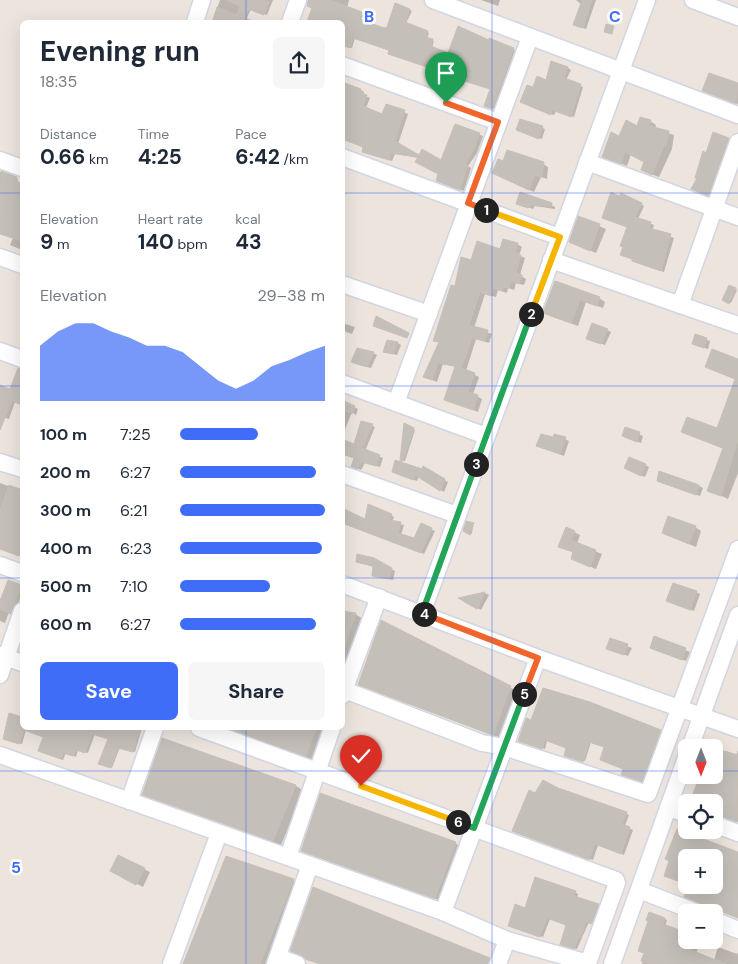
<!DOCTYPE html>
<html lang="en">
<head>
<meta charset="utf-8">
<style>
  body { margin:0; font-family:"DM Sans",sans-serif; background:#f6f6f7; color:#1f2937; height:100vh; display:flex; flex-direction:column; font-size:19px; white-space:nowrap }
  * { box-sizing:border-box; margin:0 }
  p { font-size:16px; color:#747a83 }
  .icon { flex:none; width:28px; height:28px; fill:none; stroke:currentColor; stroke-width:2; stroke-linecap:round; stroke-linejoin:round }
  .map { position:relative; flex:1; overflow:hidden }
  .sheet { position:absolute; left:20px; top:20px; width:325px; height:710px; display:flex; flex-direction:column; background:#fff; border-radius:8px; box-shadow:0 5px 20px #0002 }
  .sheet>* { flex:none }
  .needle { width:32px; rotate:180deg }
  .buttons { position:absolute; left:678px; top:739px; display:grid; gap:10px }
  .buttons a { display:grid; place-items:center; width:45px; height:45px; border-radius:8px; background:#fff; box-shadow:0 5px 20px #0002; font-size:25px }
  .pin { position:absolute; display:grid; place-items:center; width:42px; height:42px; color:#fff; margin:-51px -21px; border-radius:50% 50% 50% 0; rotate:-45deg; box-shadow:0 0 5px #0007 }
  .pin .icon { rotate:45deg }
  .km { position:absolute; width:25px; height:25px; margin:-12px; border-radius:50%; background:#222; color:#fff; font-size:14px; line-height:25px; text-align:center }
  .round { display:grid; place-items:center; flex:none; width:52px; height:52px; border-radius:8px; background:#f6f6f7 }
  .headline { display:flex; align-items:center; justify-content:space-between; height:85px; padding:0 20px }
  h1 { font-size:28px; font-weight:700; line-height:38px }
  .metrics { display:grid; grid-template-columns:repeat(3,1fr); gap:8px; height:85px; padding:5px 20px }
  .metrics div { display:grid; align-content:center }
  .metrics b { font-size:21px; font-weight:700 }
  .metrics small { font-size:14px; font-weight:400 }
  .metrics p { font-size:14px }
  .chart { height:140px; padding:10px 20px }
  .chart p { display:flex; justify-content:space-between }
  .chart svg { width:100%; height:90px; margin-top:5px; fill:#3f6df7; opacity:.7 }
  .cta { display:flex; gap:10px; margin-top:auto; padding:10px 20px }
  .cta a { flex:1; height:58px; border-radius:8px; background:#3f6df7; color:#fff; font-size:20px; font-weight:700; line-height:58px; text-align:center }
  .cta a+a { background:#f6f6f7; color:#1f2937 }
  ul { padding:0 20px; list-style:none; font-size:16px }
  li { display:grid; grid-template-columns:80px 60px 1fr; align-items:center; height:38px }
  li i { height:12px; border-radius:6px; background:#3f6df7 }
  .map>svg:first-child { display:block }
  .shadow { fill:#0003 }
  .building { fill:#c4bfb8; stroke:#c7c0b6 }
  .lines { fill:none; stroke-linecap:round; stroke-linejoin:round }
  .minor-casing { stroke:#d2d6e3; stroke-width:19 }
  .minor { stroke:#fff; stroke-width:16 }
  .split-1-casing { stroke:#fff; stroke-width:10 }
  .split-2-casing { stroke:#fff; stroke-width:10 }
  .split-3-casing { stroke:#fff; stroke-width:10 }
  .split-4-casing { stroke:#fff; stroke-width:10 }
  .split-5-casing { stroke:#fff; stroke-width:10 }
  .split-6-casing { stroke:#fff; stroke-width:10 }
  .split-7-casing { stroke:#fff; stroke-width:10 }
  .split-1 { stroke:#f0652b; stroke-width:6 }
  .split-2 { stroke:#f5b400; stroke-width:6 }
  .split-3 { stroke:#22a559; stroke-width:6 }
  .split-4 { stroke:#22a559; stroke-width:6 }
  .split-5 { stroke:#f0652b; stroke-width:6 }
  .split-6 { stroke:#22a559; stroke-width:6 }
  .split-7 { stroke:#f5b400; stroke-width:6 }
  .grid { fill:none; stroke:#3f6df7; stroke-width:1; stroke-opacity:0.55 }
  .grid-label { font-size:16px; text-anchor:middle; font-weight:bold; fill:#3f6df7; stroke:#fff; stroke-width:5; stroke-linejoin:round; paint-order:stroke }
</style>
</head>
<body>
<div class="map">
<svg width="738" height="964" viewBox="0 0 738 964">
  <rect width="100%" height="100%" fill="#ece4dd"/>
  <!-- shadow -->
  <g class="shadow">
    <path d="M220,0H273L267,15L251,9L245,22H212Z"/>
    <path d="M326,0H349L347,8L363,15L361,20L384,29L388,28L396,5L410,10L412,11L406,23L429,33L427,38L434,41L432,48L449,55L489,42L515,50L494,109L487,107L491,89L355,38L352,48L342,45V22H308Z"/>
    <path d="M481,0H500L498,6Z"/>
    <path d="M576,0H596L586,29L578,26L582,5Z"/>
    <path d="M568,68L571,70L566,80L583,87L574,117L556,111L554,115L525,103L534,88Z"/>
    <path d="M710,74L738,84V104L710,94Z"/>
    <path d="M361,90L364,92L363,95L370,98L366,108L383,115L386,105L408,114L398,144L420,156L442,162L455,125L483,136L477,153L468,166L471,168L464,191L441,182L439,174L419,158L395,154L392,161L367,153L364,147L347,140Z"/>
    <path d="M521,120L545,129L542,139L520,131Z"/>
    <path d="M650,121L656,125L655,129L674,135L672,149L659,177L648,173L646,161L631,154L627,166L609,159L620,137Z"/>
    <path d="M728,139L733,142L713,197L698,191L707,154Z"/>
    <path d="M543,164L548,167L547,179L541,177L534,192L498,176Z"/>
    <path d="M0,172L16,178L18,179L17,182L22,185V250L10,245L13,238L0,233Z"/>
    <path d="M517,203L551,205L555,207V209L535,206L533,209Z"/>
    <path d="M641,204L644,206L638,219L654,225L652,231L674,238L664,272L633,261L628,227Z"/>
    <path d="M579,218L606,229L596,253L570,242Z"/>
    <path d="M517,244L522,247L519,255L525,258L520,275L526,279L524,285L516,283L514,290L508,288L507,293L498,290L496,297L485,294L474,328L492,334L489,343L476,339L466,371L479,377L473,394L482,399L478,412L445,399L456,367L443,364L437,382L425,377L440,343L434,340L456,288L472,261Z"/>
    <path d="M555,283L599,298L605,302L603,308L586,302L578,326L550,316L544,313Z"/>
    <path d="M730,287L737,290L731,303L724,299Z"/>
    <path d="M342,323L355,327L352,334L344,331L342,334Z"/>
    <path d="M607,330L611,332L605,345L591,340Z"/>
    <path d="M696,336L710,341L708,349L697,346Z"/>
    <path d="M398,343L401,345L397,355L384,352Z"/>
    <path d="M373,353L377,355L371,368L356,364Z"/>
    <path d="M738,360V473L728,499L709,490L724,449L682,432L718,429L736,379L707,367Z"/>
    <path d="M18,371L22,372V405L15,402L9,419L0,416V387L11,391Z"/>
    <path d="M343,401L358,409L356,415L352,412L342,437Z"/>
    <path d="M362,422L375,427L365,451L383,458L380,467L365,463L361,470L356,468L355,459L344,454L342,456V440L354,445Z"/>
    <path d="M406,425L415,430L405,461H403Z"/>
    <path d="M625,429L643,436L641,443L623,436Z"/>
    <path d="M555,435L569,441L564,456L538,446L554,439Z"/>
    <path d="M630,458L649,467L645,477L629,470Z"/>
    <path d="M424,468L448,482L444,492L419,476L417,481L397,474L423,471Z"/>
    <path d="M660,473L699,486L703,488L700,496L662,483Z"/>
    <path d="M0,483L22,491V549L20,556L7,551L0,537Z"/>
    <path d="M342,512L366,520L391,515L394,517L392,522L404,525L401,535L414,539L421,525L435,531L424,554L343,523L342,525Z"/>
    <path d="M473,525L472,534L465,530Z"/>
    <path d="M695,527L701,531L696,547L670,536Z"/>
    <path d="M574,532L580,535L577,544L602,554L596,569L572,559L575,553L560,546Z"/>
    <path d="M357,562L391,569L395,571L393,580L377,577L373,575L374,567Z"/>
    <path d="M9,581L22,586V593L14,614L9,612L5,623L0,621V602Z"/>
    <path d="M696,592L700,594L694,611L672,603Z"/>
    <path d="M485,593L489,595L481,610L461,599Z"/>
    <path d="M342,612L355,614L363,619L342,681Z"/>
    <path d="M382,622L519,692L502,739L360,684Z"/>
    <path d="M655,638L690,652L686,661L655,650Z"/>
    <path d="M611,640L632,648L628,656L612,650Z"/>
    <path d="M10,714L22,718V728H97L88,753L78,750L76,757L66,753L63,760L41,752L44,736L26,730L22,744L6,740Z"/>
    <path d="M532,722L660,731L663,732L644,782L625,775L624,768L605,747L591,742L585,761L568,757L567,748L547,741L545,749L521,742Z"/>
    <path d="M113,728H142L135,752L120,747L112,768L100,763Z"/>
    <path d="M225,728H326L314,760Z"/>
    <path d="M714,749L736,756L738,750V822L714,815V802H686L687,800L692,802L702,775H714Z"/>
    <path d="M296,786L304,791L281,845L143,794Z"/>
    <path d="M558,789L629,815L625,826L633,830L624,855L598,845L593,860L516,833L536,794Z"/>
    <path d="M455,843L463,848L444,902L302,850Z"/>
    <path d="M738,854V917L689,885H714V858H686V883L668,877L671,861L667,859Z"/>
    <path d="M144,869L150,872L143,887L112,871Z"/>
    <path d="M293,880L301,884L270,964H184Z"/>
    <path d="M575,892L578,894L577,898L601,907L595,924L589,922L577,949L565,946L567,925L550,919L543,937L512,927L526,909Z"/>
    <path d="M665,919L667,920L665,926L679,931L681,926L686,928V940H702L696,953L714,960L718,947L737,954L738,952V964H642L645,953Z"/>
  </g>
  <!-- building -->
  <g class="building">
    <path d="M227,0H262L269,2L264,15L248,9L245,18L255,22H220L213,20L217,7L237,15L240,6Z"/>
    <path d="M308,0H330L362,12L359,19L384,28L387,27L395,3L410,9L405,22L428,31L425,37L433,39L431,46L448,53L458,26L489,40V38L514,48L492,109L484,106L490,89L432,71L433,69L388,54L389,50L353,38L350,48L342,45V22H307L312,8L307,6Z"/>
    <path d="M582,0H592L583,28L573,25Z"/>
    <path d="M606,24L614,26L612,34L604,32Z"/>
    <path d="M551,61L568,67L564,78L581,84L571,117L552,110L551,115L520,102L527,85L533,87L537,76L546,80Z"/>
    <path d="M709,73L738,83L736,104L702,91Z"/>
    <path d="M342,82L361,89L360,92L367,95L363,106L382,114L386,104L405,110L395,141L419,155L422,149L441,160L455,124L480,133L473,151L465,164L468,165L460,190L436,181L438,174L415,162L418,157L391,153L389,160L362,152L363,147L342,139Z"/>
    <path d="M640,117L651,120L649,126L669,131L666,146H664L652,175L641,170L644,162L625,152L621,164L602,157L611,132L619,136L626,120L637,126Z"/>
    <path d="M520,119L543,126L539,139L516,130Z"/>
    <path d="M713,132L729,138L708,196L691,189L697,178H695L703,151L706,153Z"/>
    <path d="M507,150L544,162L542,177L535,175L529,190L492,173L498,159L503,161Z"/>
    <path d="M1,171L17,177L15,181L22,183L18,199L22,200V231L19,240L0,234Z"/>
    <path d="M520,192L552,203L551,207L531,205L528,208L516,204Z"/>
    <path d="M611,192L619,196L621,193L642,203L635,217L651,222L649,228L671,234L661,271L632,261V259L620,255L623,247L620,246L627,227L602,218Z"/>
    <path d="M578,216L600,224L590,251L569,242Z"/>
    <path d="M503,239L518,243L515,252L521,255L516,273L522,275L519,284L511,281L509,288L504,287L502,291L493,288L491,296L480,292L469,325L488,330L485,341L472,338L462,367L456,366L475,373L468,392L478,395L473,410L444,400L455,366L438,363L432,380L423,377L439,342L433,341L451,285L455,286L461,257L471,260L477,241L500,249Z"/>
    <path d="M555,281L600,297L597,306L580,300L571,323L543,313Z"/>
    <path d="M729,285L736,288L729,304L722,300Z"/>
    <path d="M376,316L409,333L407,338L373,326Z"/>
    <path d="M592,323L608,329L601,344L586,339Z"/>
    <path d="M695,334L707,338L704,348L692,344Z"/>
    <path d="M387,340L398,342L393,354L383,352Z"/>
    <path d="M357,348L374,352L367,367L351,362Z"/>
    <path d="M712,349L738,359V440L721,496L707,491L723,448L681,432L687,417L717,428L735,379L705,367Z"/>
    <path d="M18,368L22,369V405L12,401L0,430V385L10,389Z"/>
    <path d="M342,400L355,406L352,414L342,409Z"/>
    <path d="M361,421L373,424L362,448L380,455L376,466L362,462L357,469L351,467L354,458L342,454V439L354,444Z"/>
    <path d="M404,423L414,428L403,461H400Z"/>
    <path d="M625,427L640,432L637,442L622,436Z"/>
    <path d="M541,434L553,437L554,434L566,437L560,454L536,446Z"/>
    <path d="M629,457L646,464L641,476L624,468Z"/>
    <path d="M395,460L422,469L423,466L445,479L440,491L415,475L413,480L392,472Z"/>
    <path d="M659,471L699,485L696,495L657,481Z"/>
    <path d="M9,485L22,490V546L19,556L0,549V510Z"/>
    <path d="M368,504L392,514L389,520L401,522L398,533L414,538L421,523L432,528L421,553L342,523V508L365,519Z"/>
    <path d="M668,516L696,526L689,544L662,533Z"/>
    <path d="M466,521L474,523L470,535L463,531Z"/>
    <path d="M566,527L575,531L571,540L596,550L590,567L571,559L573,552L558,547Z"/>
    <path d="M357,554L374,558L392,568L389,579L372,576L373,566L356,562Z"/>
    <path d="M8,580L22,585L11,614L0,609V601Z"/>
    <path d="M673,583L697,591L690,610L666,601Z"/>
    <path d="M485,592L477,609L458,598Z"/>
    <path d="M342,611L356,613L344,648L342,647Z"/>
    <path d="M381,620L511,686L493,735L358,685Z"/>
    <path d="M654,636L686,648L682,660L650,648Z"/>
    <path d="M610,638L628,644L624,655L606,649Z"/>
    <path d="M543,688L590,702L661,730L642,782L621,775L623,769L600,760L604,747L589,742L583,762L564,756L566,748L545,740L542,749L518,741L526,718L531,720Z"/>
    <path d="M9,713L22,717V728H140L133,752L118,748L111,768L98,764L108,739L92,734L85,753L76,750L73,756L63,753L61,759L38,751L43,737L24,730L19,744L3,739Z"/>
    <path d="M227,728H316L306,756Z"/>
    <path d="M162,738L296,785L273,841L142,795Z"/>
    <path d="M714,748L738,755L737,822L714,814V802H690L700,775H714Z"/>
    <path d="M543,780L558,788L627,812L622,824L630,827L621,854L595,844L589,860L512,831L529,790L535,793Z"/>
    <path d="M320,793L456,842L435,899L301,851Z"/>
    <path d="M677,829L738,852V918L684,897L687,885H714V858H686V884L664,876L669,861L665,859Z"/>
    <path d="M118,855L145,868L136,885L110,871Z"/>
    <path d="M226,856L294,879L260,964H183Z"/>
    <path d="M535,877L576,891L574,896L599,904L592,924L586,922L581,938L579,937L574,949L560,945L566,925L547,918L540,937L508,926L515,904L525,908Z"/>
    <path d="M313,887L490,958L488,964H320L305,959L290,951Z"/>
    <path d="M649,912L665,918L663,924L679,930L683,918L686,919V948L726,964H650L641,961L644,953L638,951L648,921L646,920Z"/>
  </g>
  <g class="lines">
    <defs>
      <g id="minor">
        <path d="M433,0L738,115"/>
        <path d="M693,0L738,17"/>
        <path d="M195,22L202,0"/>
        <path d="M290,22L298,0"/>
        <path d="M342,65L498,122"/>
        <path d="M342,157L559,237"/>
        <path d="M0,160L22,168"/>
        <path d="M587,162L738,217"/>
        <path d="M0,257L22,265"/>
        <path d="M551,260L738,325"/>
        <path d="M342,284L429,314"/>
        <path d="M680,305L738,142"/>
        <path d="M0,351L22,359"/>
        <path d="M342,383L486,436"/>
        <path d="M396,403L530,37"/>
        <path d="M0,462L22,469"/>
        <path d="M342,474L457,515"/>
        <path d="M0,565L22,573"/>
        <path d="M342,584L538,658L738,729"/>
        <path d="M422,613L647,0"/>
        <path d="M0,655L22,663"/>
        <path d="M0,675L22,611"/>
        <path d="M342,689L482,743L504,747L648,794L738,549"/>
        <path d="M342,696L379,597"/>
        <path d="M690,748L738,615"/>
        <path d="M0,755L443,912L507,940L588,963L617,883L616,880L199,728"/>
        <path d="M129,801L155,728"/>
        <path d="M669,808L686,814"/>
        <path d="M714,824L738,833"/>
        <path d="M288,857L332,728"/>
        <path d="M639,890L696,912"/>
        <path d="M443,912L538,658"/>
        <path d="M714,920L738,930"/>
        <path d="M278,957L297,964"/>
        <path d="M171,964L219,833"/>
        <path d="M275,964L310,865"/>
        <path d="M498,964L507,940"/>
        <path d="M612,964L686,758"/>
      </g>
    </defs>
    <!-- minor casing -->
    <use href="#minor" class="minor-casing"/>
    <!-- minor -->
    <use href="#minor" class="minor"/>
  </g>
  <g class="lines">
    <defs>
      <path id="split-1" d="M446,103L498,122L468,203L486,210"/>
      <path id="split-2" d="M486,210L560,237L531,314"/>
      <path id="split-3" d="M476,464L531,314"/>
      <path id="split-4" d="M424,614L422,613L476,464"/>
      <path id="split-5" d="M424,614L538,658L524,694"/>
      <path id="split-6" d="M458,822L474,828L524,694"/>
      <path id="split-7" d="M361,786L458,822"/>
    </defs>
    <!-- split-1 casing -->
    <use href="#split-1" class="split-1-casing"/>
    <!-- split-2 casing -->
    <use href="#split-2" class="split-2-casing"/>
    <!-- split-3 casing -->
    <use href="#split-3" class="split-3-casing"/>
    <!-- split-4 casing -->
    <use href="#split-4" class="split-4-casing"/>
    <!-- split-5 casing -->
    <use href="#split-5" class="split-5-casing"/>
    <!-- split-6 casing -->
    <use href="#split-6" class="split-6-casing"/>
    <!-- split-7 casing -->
    <use href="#split-7" class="split-7-casing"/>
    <!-- split-1 -->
    <use href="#split-1" class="split-1"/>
    <!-- split-2 -->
    <use href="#split-2" class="split-2"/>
    <!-- split-3 -->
    <use href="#split-3" class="split-3"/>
    <!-- split-4 -->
    <use href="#split-4" class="split-4"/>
    <!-- split-5 -->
    <use href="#split-5" class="split-5"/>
    <!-- split-6 -->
    <use href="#split-6" class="split-6"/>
    <!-- split-7 -->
    <use href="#split-7" class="split-7"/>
  </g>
  <!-- grid -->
  <path class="grid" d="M246,0V22M492,0V964M0,193H22M342,193H738M0,386H22M342,386H738M0,578H22M342,578H738M246,728V964M0,771H686M714,771H738"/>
  <g class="grid-label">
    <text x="369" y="22">B</text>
    <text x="615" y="22">C</text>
    <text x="16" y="873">5</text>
  </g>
</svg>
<div class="buttons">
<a><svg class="needle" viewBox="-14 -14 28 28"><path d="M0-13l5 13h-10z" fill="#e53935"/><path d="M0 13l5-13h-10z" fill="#747a83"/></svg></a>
<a><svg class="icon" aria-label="locate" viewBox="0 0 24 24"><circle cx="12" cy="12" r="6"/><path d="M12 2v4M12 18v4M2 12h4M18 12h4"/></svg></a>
<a>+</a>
<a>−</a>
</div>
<div class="pin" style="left:446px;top:103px;background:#1e9e55"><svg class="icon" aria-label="arrive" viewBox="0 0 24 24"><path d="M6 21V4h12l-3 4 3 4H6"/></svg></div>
<div class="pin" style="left:361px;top:786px;background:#d93025"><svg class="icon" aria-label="check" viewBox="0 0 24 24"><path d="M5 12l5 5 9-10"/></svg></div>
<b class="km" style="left:486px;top:210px">1</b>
<b class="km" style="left:531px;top:314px">2</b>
<b class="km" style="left:476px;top:464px">3</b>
<b class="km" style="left:424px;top:614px">4</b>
<b class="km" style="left:524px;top:694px">5</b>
<b class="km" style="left:458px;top:822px">6</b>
<section class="sheet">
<div class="headline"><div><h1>Evening run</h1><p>18:35</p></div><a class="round"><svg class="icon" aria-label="share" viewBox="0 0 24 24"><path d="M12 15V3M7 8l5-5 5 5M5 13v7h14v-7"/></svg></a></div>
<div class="metrics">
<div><p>Distance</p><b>0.66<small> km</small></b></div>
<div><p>Time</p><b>4:25</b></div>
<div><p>Pace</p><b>6:42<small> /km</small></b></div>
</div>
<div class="metrics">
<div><p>Elevation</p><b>9<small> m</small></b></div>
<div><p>Heart rate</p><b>140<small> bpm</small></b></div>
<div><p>kcal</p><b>43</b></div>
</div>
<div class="chart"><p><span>Elevation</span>29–38 m</p>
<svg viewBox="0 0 160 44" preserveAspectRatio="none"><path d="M0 44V17L10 10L20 6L30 6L40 10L50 13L60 17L70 17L80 20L90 27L100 34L110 38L120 34L130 27L140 24L150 20L160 17V44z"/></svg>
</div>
<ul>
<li><b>100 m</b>7:25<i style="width:54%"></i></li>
<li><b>200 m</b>6:27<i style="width:94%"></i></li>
<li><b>300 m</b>6:21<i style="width:100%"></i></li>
<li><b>400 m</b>6:23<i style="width:98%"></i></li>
<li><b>500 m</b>7:10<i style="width:62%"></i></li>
<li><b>600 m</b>6:27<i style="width:94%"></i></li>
</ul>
<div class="cta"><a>Save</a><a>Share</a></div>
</section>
</div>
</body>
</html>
